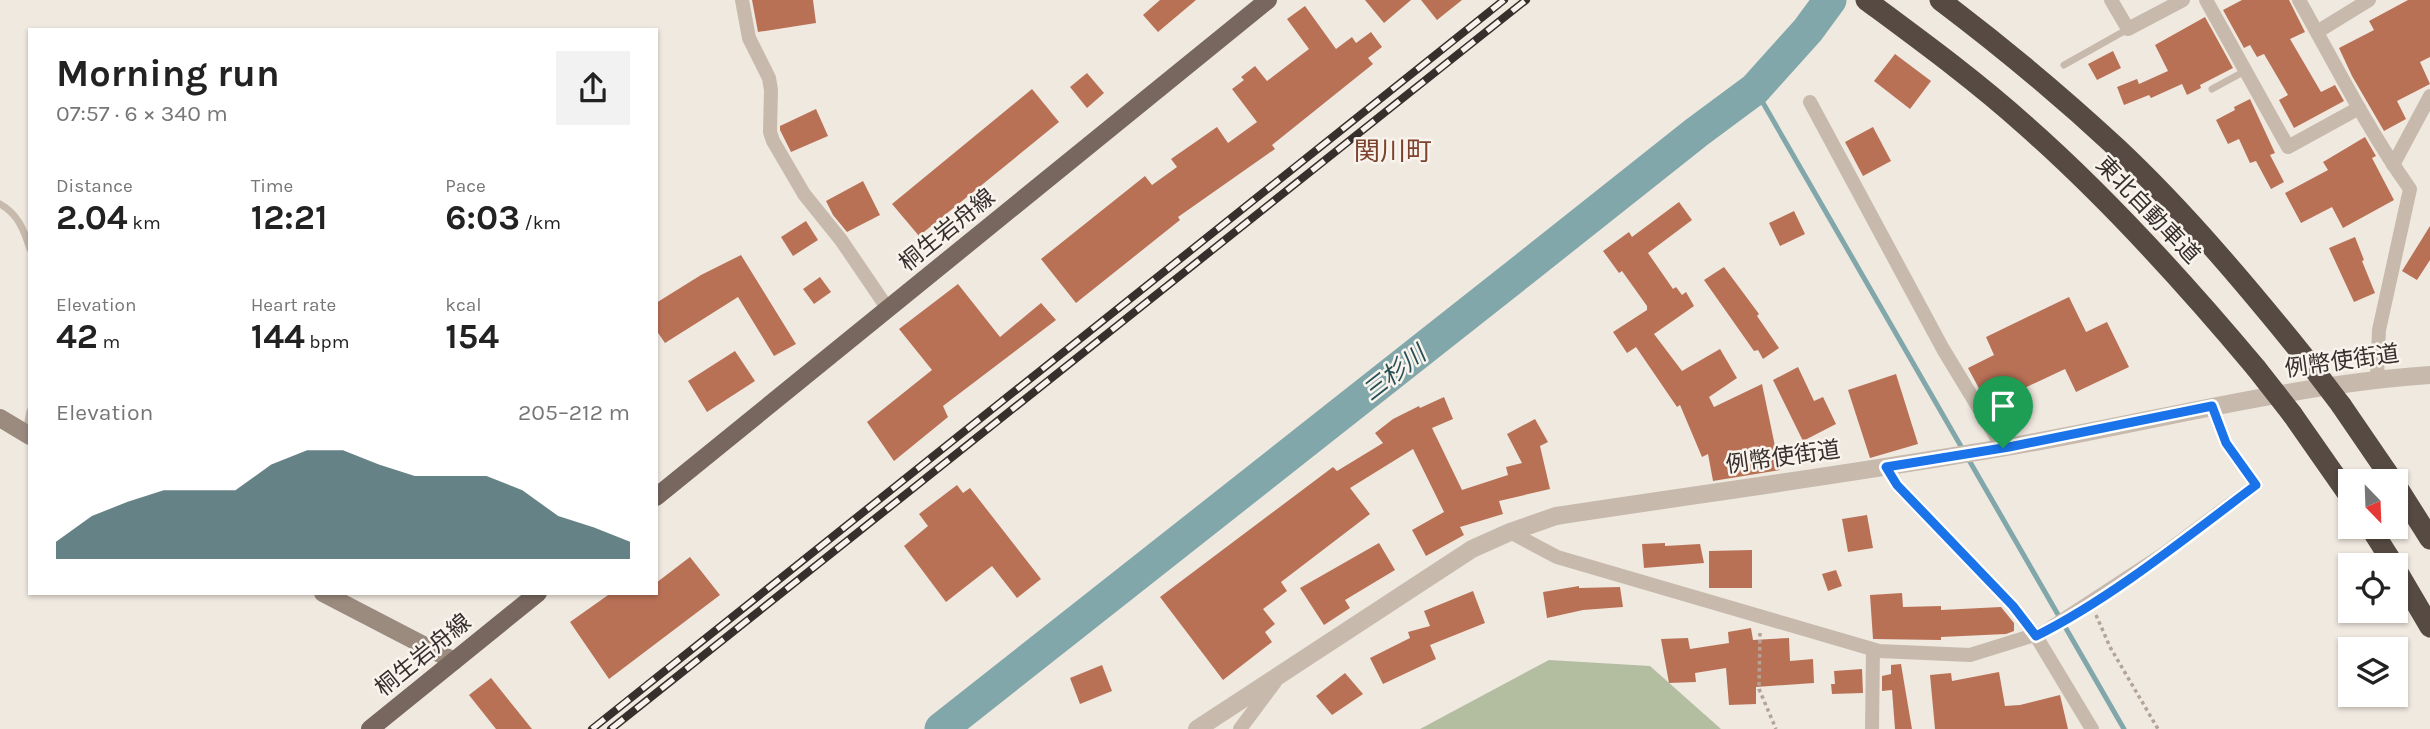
<!DOCTYPE html>
<html lang="en">
<head>
<meta charset="utf-8">
<style>
  body { margin:0; font-family:Karla,"Noto Sans JP",sans-serif; background:#f2f2f2; color:#222; height:100vh; display:flex; flex-direction:column; font-size:26px; white-space:nowrap }
  * { box-sizing:border-box; margin:0 }
  p { font-size:23px; color:#767676 }
  .icon { flex:none; width:38px; height:38px; fill:none; stroke:currentColor; stroke-width:2; stroke-linecap:round; stroke-linejoin:round }
  .map { position:relative; flex:1; overflow:hidden }
  .details { position:absolute; left:28px; top:28px; width:630px; height:567px; display:flex; flex-direction:column; background:#fff; border-radius:0px; box-shadow:0 2px 5px #0004 }
  .details>* { flex:none }
  .needle { width:46px; rotate:157deg }
  .controls { position:absolute; left:2338px; top:469px; display:grid; gap:14px }
  .controls a { display:grid; place-items:center; width:70px; height:70px; border-radius:0px; background:#fff; box-shadow:0 2px 5px #0004; font-size:35px }
  .pin { position:absolute; display:grid; place-items:center; width:60px; height:60px; color:#fff; margin:-72px -30px; border-radius:50% 50% 50% 0; rotate:-45deg; box-shadow:0 0 7px #0007 }
  .pin .icon { rotate:45deg }
  .round { display:grid; place-items:center; flex:none; width:74px; height:74px; border-radius:0px; background:#f2f2f2 }
  .overview { display:flex; align-items:center; justify-content:space-between; height:119px; padding:0 28px }
  h1 { font-size:38px; font-weight:700; line-height:52px }
  .metrics { display:grid; grid-template-columns:repeat(3,1fr); gap:10px; height:119px; padding:7px 28px }
  .metrics div { display:grid; align-content:center }
  .metrics b { font-size:35px; font-weight:700 }
  .metrics small { font-size:19px; font-weight:400 }
  .metrics p { font-size:19px }
  .chart { height:196px; padding:14px 28px }
  .chart p { display:flex; justify-content:space-between }
  .chart svg { width:100%; height:126px; margin-top:7px; fill:#254f54; opacity:.7 }
  .map>svg:first-child { display:block }
  .green { fill:#b3bea1 }
  .lines { fill:none; stroke-linecap:round; stroke-linejoin:round }
  .stream { stroke:#82a7aa; stroke-width:5 }
  .river { stroke:#82a7aa; stroke-width:33 }
  .building { fill:#b97156 }
  .path { stroke:#b3a497; stroke-width:3.5; stroke-dasharray:3.5 3.5; stroke-linecap:butt }
  .service { stroke:#c7baad; stroke-width:7 }
  .minor { stroke:#c7baad; stroke-width:14 }
  .tertiary { stroke:#c7baad; stroke-width:18 }
  .secondary { stroke:#9b8a7e; stroke-width:18 }
  .primary { stroke:#77675e; stroke-width:18 }
  .motorway { stroke:#564a43; stroke-width:21 }
  .rail-casing { stroke:#362f2b; stroke-width:8 }
  .rail { stroke:#f8f3ec; stroke-width:5; stroke-dasharray:16; stroke-linecap:butt }
  .motorway-bridge { stroke:#564a43; stroke-width:21 }
  .route-casing { stroke:#fff; stroke-width:14 }
  .route { stroke:#1a73e8; stroke-width:9 }
  .labels { text-anchor:middle; dominant-baseline:central; stroke-width:5; stroke-linejoin:round; paint-order:stroke }
  .street-label { font-size:23px; fill:#362f2b; stroke:#f8f3ec }
  .water-label { font-size:24px; font-style:italic; fill:#254f54; stroke:#f8f3ec }
  .quarter-label { font-size:26px; fill:#7d422d; stroke:#f8f3ec }
</style>
</head>
<body>
<div class="map">
<svg width="2430" height="729" viewBox="0 0 2430 729">
  <rect width="100%" height="100%" fill="#f0e9e0"/>
  <!-- green -->
  <path class="green" d="M1549,660L1650,666L1721,729H1420Z"/>
  <g class="lines">
    <!-- stream -->
    <path class="stream" d="M1755,89L2124,729"/>
    <!-- river -->
    <path class="river" d="M941,729C1193,529 1446,332 1697,132L1755,89L1808,30L1830,0"/>
  </g>
  <!-- building -->
  <g class="building">
    <path d="M752,0H813L816,23L758,32Z"/>
    <path d="M1160,0H1196L1158,32L1143,15Z"/>
    <path d="M1365,0H1411L1384,23Z"/>
    <path d="M1421,0H1462L1437,20Z"/>
    <path d="M2242,0H2289L2305,32L2290,39L2321,92L2335,85L2344,101L2294,128L2279,100L2288,95L2264,54L2257,57L2250,45L2244,48L2223,10Z"/>
    <path d="M2408,0H2430V57L2420,62L2430,84L2397,101L2406,119L2384,131L2352,76L2339,48L2374,30L2369,21Z"/>
    <path d="M1305,6L1336,49L1352,37L1356,43L1371,32L1382,47L1368,58L1373,64L1272,145L1275,149L1178,217L1180,220L1076,303L1041,259L1145,176L1152,185L1177,167L1171,159L1217,127L1228,143L1257,122L1232,89L1244,80L1241,77L1255,66L1267,81L1309,49L1287,19Z"/>
    <path d="M2205,17L2233,68L2200,85L2201,88L2187,95L2182,84L2151,98L2149,95L2124,105L2117,87L2137,79L2139,84L2168,71L2155,45Z"/>
    <path d="M2113,51L2121,68L2097,80L2088,64Z"/>
    <path d="M1895,54L1931,81L1910,109L1874,81Z"/>
    <path d="M1087,73L1104,93L1087,108L1070,87Z"/>
    <path d="M1032,89L1059,122L919,236L892,204Z"/>
    <path d="M2250,99L2275,153L2270,155L2284,182L2271,189L2256,161L2250,163L2239,139L2228,144L2216,120L2235,110L2234,107Z"/>
    <path d="M816,109L828,136L791,152L780,130V126Z"/>
    <path d="M1873,127L1891,161L1863,176L1845,142Z"/>
    <path d="M2365,137L2376,156L2372,158L2394,200L2343,228L2332,207L2301,223L2285,193L2328,170L2323,162Z"/>
    <path d="M863,181L880,215L847,232L833,215L826,201Z"/>
    <path d="M1679,202L1692,220L1648,253L1673,289L1676,287L1682,295L1686,292L1694,306L1654,334L1682,371L1720,349L1737,378L1709,397L1714,407L1762,384L1780,470L1713,481L1708,454L1702,457L1680,405L1677,407L1636,347L1627,353L1613,332L1647,310V306L1622,271L1619,273L1603,251L1629,232L1632,237Z"/>
    <path d="M1794,211L1805,234L1780,246L1769,223Z"/>
    <path d="M806,221L818,240L793,256L781,237Z"/>
    <path d="M2430,226V260L2417,280L2402,271Z"/>
    <path d="M2355,237L2364,260L2362,261L2375,293L2354,302L2329,248Z"/>
    <path d="M741,255L796,344L774,356L738,297L665,343L656,330V303L701,275Z"/>
    <path d="M1724,267L1759,314L1757,316L1779,348L1763,359L1758,350L1754,351L1704,280Z"/>
    <path d="M820,277L831,292L814,304L803,289Z"/>
    <path d="M958,284L1000,337L1041,303L1056,320L943,406L948,417L894,461L867,422L932,370L899,329Z"/>
    <path d="M2069,297L2086,332L2107,322L2129,367L2076,392L2065,369L1988,405L1968,368L1994,355L1986,337Z"/>
    <path d="M735,351L755,381L707,412L688,381Z"/>
    <path d="M1798,367L1814,401L1823,397L1836,424L1803,441L1773,380Z"/>
    <path d="M1896,374L1918,444L1870,458L1848,390Z"/>
    <path d="M1444,397L1453,419L1432,428L1462,490L1508,475L1506,467L1522,463L1507,434L1535,419L1548,442L1540,446L1550,489L1499,501L1503,514L1460,527L1464,535L1426,556L1412,530L1444,512L1413,449L1350,488L1370,514L1281,582L1287,591L1263,609L1275,624L1265,632L1272,642L1223,680L1160,597L1333,467L1337,471L1383,443L1375,433L1393,419L1419,406L1420,408Z"/>
    <path d="M957,485L963,493L970,488L1041,579L1017,598L992,566L946,602L904,546L928,526L919,514Z"/>
    <path d="M1867,515L1873,548L1848,552L1842,519Z"/>
    <path d="M1379,543L1395,570L1345,600L1350,608L1324,625L1300,588Z"/>
    <path d="M1665,543V546L1700,544L1704,563L1644,568L1642,544Z"/>
    <path d="M1752,550V588H1709V551Z"/>
    <path d="M690,557L720,595L609,679L570,622L611,593H656V583Z"/>
    <path d="M1836,570L1842,586L1828,591L1822,574Z"/>
    <path d="M1579,586V588L1620,587L1623,607L1583,610L1547,618L1543,592Z"/>
    <path d="M1473,591L1485,623L1430,645L1436,659L1383,684L1370,658L1410,638L1408,632L1430,626L1424,611Z"/>
    <path d="M1902,593L1903,607L1941,606V610L2001,607L2014,623V631L2006,634L1941,637V640L1873,639L1870,595Z"/>
    <path d="M1751,628L1753,640L1789,638L1790,661L1813,659L1814,683L1756,687V704L1729,705L1726,668L1695,673L1696,682L1669,683L1661,639L1688,638L1690,649L1729,643L1728,632Z"/>
    <path d="M1901,664L1905,688L1912,729H1895L1892,690L1882,691V676L1891,674V665Z"/>
    <path d="M1102,665L1112,691L1080,704L1070,678Z"/>
    <path d="M1862,669L1863,693L1832,694L1831,684H1835L1834,671Z"/>
    <path d="M1999,672L2005,706L2020,705L2060,695L2068,729H1935L1930,675L1951,673L1952,681Z"/>
    <path d="M1345,673L1363,694L1332,715L1316,696Z"/>
    <path d="M491,678L532,729H496L469,695Z"/>
  </g>
  <g class="lines">
    <!-- path -->
    <g class="path">
      <path d="M2096,615L2110,647L2158,729"/>
      <path d="M1760,633L1759,689L1776,729"/>
    </g>
    <!-- service -->
    <g class="service">
      <path d="M2064,65L2128,29"/>
      <path d="M2212,89L2245,71"/>
      <path d="M0,204C18,214 24,230 30,249"/>
      <path d="M26,433L30,411"/>
    </g>
    <!-- minor -->
    <g class="minor">
      <path d="M742,0L749,38L769,78L771,90L770,132L773,141L804,194L841,240L888,309"/>
      <path d="M2111,0L2128,29L2183,0"/>
      <path d="M2206,0L2288,147L2359,108"/>
      <path d="M2299,0C2335,64 2368,130 2410,189L2379,330L2377,378"/>
      <path d="M2317,32L2369,0"/>
      <path d="M1810,102L1943,349L2003,448"/>
      <path d="M2393,165L2430,96"/>
      <path d="M1886,467L1897,485L2013,606L2036,636L2092,729"/>
      <path d="M1510,532L1557,557L1879,651L1970,655L2044,632L2162,555L2256,485L2226,443L2212,406"/>
      <path d="M1240,729L1275,682"/>
      <path d="M1872,729L1873,650"/>
    </g>
    <!-- tertiary -->
    <path class="tertiary" d="M1197,729L1472,549L1510,532L1556,516C1707,493 1857,473 2007,447C2148,423 2287,385 2430,375"/>
    <!-- secondary -->
    <g class="secondary">
      <path d="M0,418L30,436"/>
      <path d="M323,593L454,661"/>
    </g>
    <!-- primary -->
    <g class="primary">
      <path d="M656,497L1268,0"/>
      <path d="M370,729L538,593"/>
    </g>
    <!-- motorway -->
    <g class="motorway">
      <path d="M1866,0C1920,40 1975,80 2025,125C2109,199 2184,282 2256,368"/>
      <path d="M1940,0C2001,46 2060,95 2117,148C2185,212 2247,286 2306,359"/>
      <path d="M2341,405L2393,481"/>
      <path d="M2292,414L2350,497"/>
      <path d="M2396,485L2430,539"/>
      <path d="M2370,527L2394,565"/>
      <path d="M2396,569L2430,627"/>
    </g>
    <defs>
      <g id="rail">
        <path d="M592,729L1504,0"/>
        <path d="M611,729L1526,0"/>
      </g>
    </defs>
    <!-- rail casing -->
    <use href="#rail" class="rail-casing"/>
    <!-- rail -->
    <use href="#rail" class="rail"/>
    <!-- motorway-bridge -->
    <g class="motorway-bridge">
      <path d="M2306,359L2341,405"/>
      <path d="M2256,368L2292,414"/>
    </g>
  </g>
  <g class="lines">
    <defs>
      <path id="route" d="M2212,406L2226,443L2256,485C2188,536 2112,598 2036,636L2013,606L1897,485L1886,467L2009,447Z"/>
    </defs>
    <!-- route casing -->
    <use href="#route" class="route-casing"/>
    <!-- route -->
    <use href="#route" class="route"/>
  </g>
  <g class="labels">
    <!-- street labels -->
    <g class="street-label">
      <text transform="translate(2148 210) rotate(46)">東北自動車道</text>
      <text transform="translate(947 230) rotate(-39)">桐生岩舟線</text>
      <text transform="translate(2342 361) rotate(-8)">例幣使街道</text>
      <text transform="translate(1783 457) rotate(-8)">例幣使街道</text>
      <text transform="translate(423 655) rotate(-39)">桐生岩舟線</text>
    </g>
    <!-- water labels -->
    <g class="water-label">
      <text transform="translate(1394 373) rotate(-38)">三杉川</text>
    </g>
    <!-- quarter labels -->
    <g class="quarter-label">
      <text x="1393" y="151">関川町</text>
    </g>
  </g>
</svg>
<div class="controls">
<a><svg class="needle" viewBox="-14 -14 28 28"><path d="M0-13l5 13h-10z" fill="#e53935"/><path d="M0 13l5-13h-10z" fill="#767676"/></svg></a>
<a><svg class="icon" aria-label="locate" viewBox="0 0 24 24"><circle cx="12" cy="12" r="6"/><path d="M12 2v4M12 18v4M2 12h4M18 12h4"/></svg></a>
<a><svg class="icon" aria-label="layers" viewBox="0 0 24 24"><path d="M12 4l9 5-9 5-9-5zM3 14l9 5 9-5"/></svg></a>
</div>
<div class="pin" style="left:2003px;top:448px;background:#1e9e55"><svg class="icon" aria-label="arrive" viewBox="0 0 24 24"><path d="M6 21V4h12l-3 4 3 4H6"/></svg></div>
<section class="details">
<div class="overview"><div><h1>Morning run</h1><p>07:57 · 6 × 340 m</p></div><a class="round"><svg class="icon" aria-label="share" viewBox="0 0 24 24"><path d="M12 15V3M7 8l5-5 5 5M5 13v7h14v-7"/></svg></a></div>
<div class="metrics">
<div><p>Distance</p><b>2.04<small> km</small></b></div>
<div><p>Time</p><b>12:21</b></div>
<div><p>Pace</p><b>6:03<small> /km</small></b></div>
</div>
<div class="metrics">
<div><p>Elevation</p><b>42<small> m</small></b></div>
<div><p>Heart rate</p><b>144<small> bpm</small></b></div>
<div><p>kcal</p><b>154</b></div>
</div>
<div class="chart"><p><span>Elevation</span>205–212 m</p>
<svg viewBox="0 0 160 44" preserveAspectRatio="none"><path d="M0 44V38L10 29L20 24L30 20L40 20L50 20L60 11L70 6L80 6L90 11L100 15L110 15L120 15L130 20L140 29L150 33L160 38V44z"/></svg>
</div>
</section>
</div>
</body>
</html>
